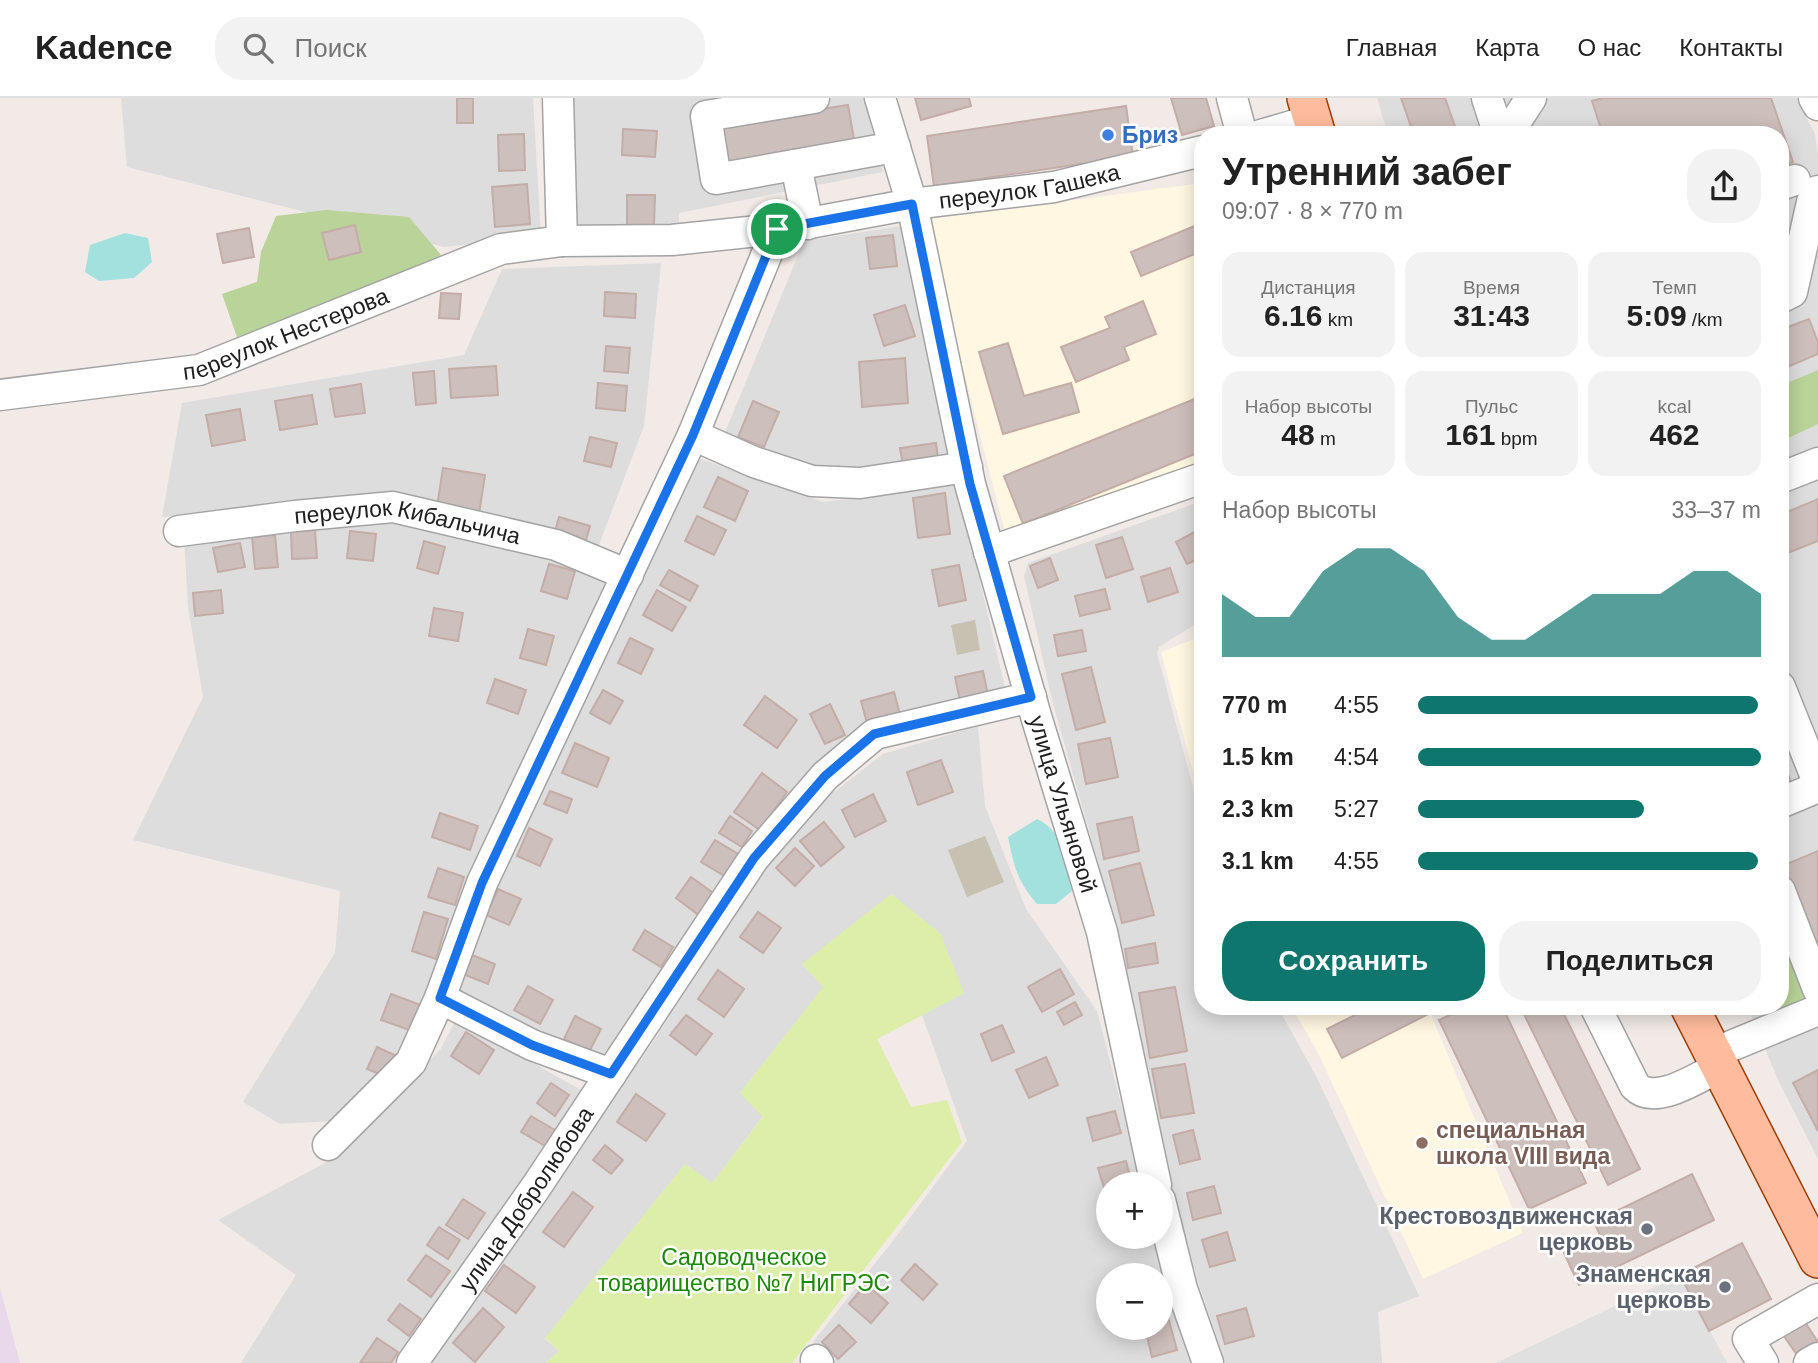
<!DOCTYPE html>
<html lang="ru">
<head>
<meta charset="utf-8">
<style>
  body { margin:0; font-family:Arial,sans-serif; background:#f2f2f2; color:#222; height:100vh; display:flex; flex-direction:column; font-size:26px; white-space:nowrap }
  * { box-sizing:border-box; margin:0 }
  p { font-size:23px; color:#767676 }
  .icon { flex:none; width:38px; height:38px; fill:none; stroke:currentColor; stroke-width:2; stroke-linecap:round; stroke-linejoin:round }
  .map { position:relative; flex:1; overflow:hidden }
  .side { position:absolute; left:1194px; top:28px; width:595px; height:889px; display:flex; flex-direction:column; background:#fff; border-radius:28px; box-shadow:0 4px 18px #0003 }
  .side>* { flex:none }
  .fabs { position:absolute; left:1096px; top:1074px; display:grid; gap:14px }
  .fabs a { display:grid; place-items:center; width:77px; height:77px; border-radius:50%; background:#fff; box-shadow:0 4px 18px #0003; font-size:35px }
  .pin { position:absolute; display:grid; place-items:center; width:60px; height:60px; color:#fff; margin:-30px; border:4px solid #fff; border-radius:50%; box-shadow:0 2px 7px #0007 }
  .round { display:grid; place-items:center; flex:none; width:74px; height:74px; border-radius:28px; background:#f2f2f2 }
  .overview { display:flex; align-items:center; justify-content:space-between; height:119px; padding:0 28px }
  h1 { font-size:38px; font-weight:800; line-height:52px }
  .stats { display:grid; grid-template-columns:repeat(3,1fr); gap:10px; height:119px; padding:7px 28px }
  .stats div { display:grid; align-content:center; border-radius:18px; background:#f2f2f2; text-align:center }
  .stats b { font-size:30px; font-weight:800 }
  .stats small { font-size:19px; font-weight:400 }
  .stats p { font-size:19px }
  .chart { height:196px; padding:14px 28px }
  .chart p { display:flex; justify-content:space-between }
  .chart svg { width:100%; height:126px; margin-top:7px; fill:#0f766e; opacity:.7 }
  .action { display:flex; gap:14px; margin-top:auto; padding:14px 28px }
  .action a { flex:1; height:80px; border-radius:28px; background:#0f766e; color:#fff; font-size:28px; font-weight:800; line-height:80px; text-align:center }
  .action a+a { background:#f2f2f2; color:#222 }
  ul { padding:0 28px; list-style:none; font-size:23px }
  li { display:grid; grid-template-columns:112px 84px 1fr; align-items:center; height:52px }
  li i { height:18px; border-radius:9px; background:#0f766e }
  header { display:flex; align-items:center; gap:42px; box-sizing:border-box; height:98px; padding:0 35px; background:#fff; border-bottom:2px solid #e0e0e0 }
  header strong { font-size:33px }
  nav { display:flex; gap:38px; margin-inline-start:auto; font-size:24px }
  .search { width:490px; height:63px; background:#f2f2f2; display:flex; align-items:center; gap:18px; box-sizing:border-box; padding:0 24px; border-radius:28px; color:#767676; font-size:26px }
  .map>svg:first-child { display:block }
  .residential { fill:#dedddd; fill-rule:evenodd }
  .industrial { fill:#e9d7eb }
  .education { fill:#fff7e1 }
  .construction { fill:#c6c1b0 }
  .grass { fill:#ddeea9 }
  .forest { fill:#b9d398 }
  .parking { fill:#e0e0e0 }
  .water { fill:#a3e1df }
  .building { fill:#cdbfbb; stroke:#c4aca7; stroke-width:2 }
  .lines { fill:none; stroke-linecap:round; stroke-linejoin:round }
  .minor-casing { stroke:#a4a4a4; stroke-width:33 }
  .major-casing { stroke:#9c3f00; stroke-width:40 }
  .minor { stroke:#fff; stroke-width:30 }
  .major { stroke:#ffbb9d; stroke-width:37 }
  .route-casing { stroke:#fff; stroke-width:14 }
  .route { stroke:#1a73e8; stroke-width:9 }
  .shop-dot { fill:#3f7fe0; stroke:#fff; stroke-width:2.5 }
  .education-dot { fill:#8d6e63; stroke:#fff; stroke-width:2.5 }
  .worship-dot { fill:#6b7280; stroke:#fff; stroke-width:2.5 }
  .labels { text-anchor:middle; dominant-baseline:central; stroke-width:5; stroke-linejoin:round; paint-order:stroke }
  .shop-label { font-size:23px; font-weight:bold; fill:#366cbe; stroke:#fff; text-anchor:start }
  .street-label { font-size:23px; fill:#202020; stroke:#fff }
  .education-label { font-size:23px; font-weight:bold; fill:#785e54; stroke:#fff; text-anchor:start }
  .worship-label { font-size:23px; font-weight:bold; fill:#5b616d; stroke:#fff; text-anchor:end }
  .park-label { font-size:23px; fill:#1c8804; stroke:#fff }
</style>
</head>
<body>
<header>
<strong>Kadence</strong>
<div class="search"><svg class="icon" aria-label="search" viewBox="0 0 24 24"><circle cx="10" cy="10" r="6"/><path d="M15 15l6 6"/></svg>Поиск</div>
<nav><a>Главная</a><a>Карта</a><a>О нас</a><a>Контакты</a></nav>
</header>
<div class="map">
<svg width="1818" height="1265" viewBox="0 0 1818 1265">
  <rect width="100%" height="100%" fill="#f1eae6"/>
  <!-- residential -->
  <g class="residential">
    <path d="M121,0H533L541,139L444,149L127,69Z"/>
    <path d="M571,0H864L883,74L679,115V139H571Z"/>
    <path d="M1377,0H1796L1815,36L1818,57V1061L1779,984L1747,908H1780V37H1388Z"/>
    <path d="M907,127L953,369L820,380L721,344L804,143Z"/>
    <path d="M661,165L644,328L594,460L380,403L162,419L182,305L464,257L502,171Z"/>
    <path d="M698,360L823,404L957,386L1008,602L871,633L608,968L447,893Z"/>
    <path d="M1202,403V522L1159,549L1157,555L1202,723V908H1277L1316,978L1419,1198L1378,1214L1382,1265H1225L1200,1190L1160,1050L1098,764L1053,606L1024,478L1028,465Z"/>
    <path d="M396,419L608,474L611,485L415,943L335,1023L280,1026L243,1004L335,855L340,793L133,742L203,599L188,509L184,440Z"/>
    <path d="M978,628L985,708L1026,811L1097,913L1142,1087H1108V1139H1156L1194,1265H828L813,1244L892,1144L967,1043L922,917L964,894L802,866L824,889L740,995L763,1018L712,1086L685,1066L545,1241L559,1253L546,1265H426L651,947L773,758L812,711L883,656ZM1108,1178H1160V1230H1108Z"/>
    <path d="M456,922L583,993L401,1265H241L296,1177L218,1122L325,1065L440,952Z"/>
  </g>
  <!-- industrial -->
  <path class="industrial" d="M0,1190L20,1265H0Z"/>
  <!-- education -->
  <g class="education">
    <path d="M1202,85V373L1006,438L925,122Z"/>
    <path d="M1202,538V707L1161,554Z"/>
    <path d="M1291,908H1449L1431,917L1523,1135L1423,1181L1318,955Z"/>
  </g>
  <!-- construction -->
  <g class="construction">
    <path d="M975,522L980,552L957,557L951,527Z"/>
    <path d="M985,738L1004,784L967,799L948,752Z"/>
  </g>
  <!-- grass -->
  <path class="grass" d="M891,796L940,835L964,895L877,941L911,1009L947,1002L962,1044L792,1265H546L559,1253L545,1240L685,1066L712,1085L763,1019L740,995L823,889L802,866Z"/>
  <!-- forest -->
  <g class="forest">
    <path d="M326,112L409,119L441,157L318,211L237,239L222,196L257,184L261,154L276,118Z"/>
    <path d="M1818,272V326L1780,344V288Z"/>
    <path d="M1780,834L1809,903L1766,922L1760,908H1780Z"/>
  </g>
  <!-- parking -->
  <path class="parking" d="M1680,1177L1727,1265H1496Z"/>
  <!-- water -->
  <g class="water">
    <path d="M125,135L148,140L152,164L134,180L99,183L85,174L90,147Z"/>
    <path d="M1037,721C1064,733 1069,767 1072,793L1056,806H1037C1017,783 1014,768 1008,739Z"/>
  </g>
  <!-- building -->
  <g class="building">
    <rect x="457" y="0" width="16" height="25"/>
    <path d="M915,0H969L971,8L921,22Z"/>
    <path d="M1171,0H1206L1214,28L1182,37Z"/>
    <path d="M1401,0H1445L1458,37H1414Z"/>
    <path d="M1603,0H1771L1793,64L1780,68V37H1603L1592,3Z"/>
    <path d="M848,7L855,47L726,68L720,27Z"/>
    <path d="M1126,8L1133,58L934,88L927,38Z"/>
    <path d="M623,31L657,33L655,59L622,57Z"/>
    <path d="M524,36L525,72L499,73L498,37Z"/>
    <path d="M527,86L530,126L495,129L492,89Z"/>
    <path d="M627,97H655L654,127H627Z"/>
    <path d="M1202,125V153L1141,178L1131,154Z"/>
    <path d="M355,127L361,154L329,162L322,135Z"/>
    <path d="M249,130L254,159L223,165L217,136Z"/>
    <path d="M893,137L897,168L870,171L866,140Z"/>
    <path d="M605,194L636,196L635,220L604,218Z"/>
    <path d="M441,195L461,196L459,221L439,220Z"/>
    <path d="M1143,203L1156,236L1124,249L1129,262L1076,284L1061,249L1110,230L1105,219Z"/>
    <path d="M905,207L915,238L884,248L874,217Z"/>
    <path d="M1809,221L1818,244V256L1780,272V232Z"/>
    <path d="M1008,245L1024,298L1071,285L1079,314L1003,336L979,254Z"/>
    <path d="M606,248L630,250L628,275L604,273Z"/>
    <path d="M905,260L908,305L862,309L859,264Z"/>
    <path d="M496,268L498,297L451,300L449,271Z"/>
    <path d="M434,273L436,305L416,307L413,275Z"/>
    <path d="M598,285L627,288L625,313L596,310Z"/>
    <path d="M361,286L365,315L335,319L330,291Z"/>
    <path d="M312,297L317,326L280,332L275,303Z"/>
    <path d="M1202,298V353L1023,426L1004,378Z"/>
    <path d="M753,303L779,314L764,349L738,339Z"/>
    <path d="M240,311L245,342L212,348L206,317Z"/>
    <path d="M590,339L617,345L611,369L584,363Z"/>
    <path d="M936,345L939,368L904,373L900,350Z"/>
    <path d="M443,370L485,377L479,416L437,409Z"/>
    <path d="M718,379L748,393L735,423L704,409Z"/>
    <path d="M945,395L950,436L918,440L913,400Z"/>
    <path d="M1818,401V443L1780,458V417Z"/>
    <path d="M697,418L726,432L714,457L685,443Z"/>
    <path d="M559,419L590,428L584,449L553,441Z"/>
    <path d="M1202,430V459L1187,466L1176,444Z"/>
    <path d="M315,432L317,460L292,461L291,433Z"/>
    <path d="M350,433L376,436L373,463L347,460Z"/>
    <path d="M275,437L278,469L255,471L252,439Z"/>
    <path d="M1122,439L1133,471L1106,480L1096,447Z"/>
    <path d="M424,443L445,449L438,476L417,470Z"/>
    <path d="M240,445L245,469L218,474L213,450Z"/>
    <path d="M1050,460L1058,482L1038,490L1030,468Z"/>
    <path d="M549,466L575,473L567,501L541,493Z"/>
    <path d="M959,467L966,502L939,508L932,472Z"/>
    <path d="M1170,470L1178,494L1148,504L1141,479Z"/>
    <path d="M669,472L698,488L690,503L660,487Z"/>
    <path d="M1105,491L1110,511L1080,518L1075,498Z"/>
    <path d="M221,492L223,515L195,518L193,495Z"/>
    <path d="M657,492L686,509L672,533L643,517Z"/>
    <path d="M434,510L463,515L458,543L429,538Z"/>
    <path d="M528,531L554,538L546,567L520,560Z"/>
    <path d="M1082,532L1086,553L1058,558L1054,537Z"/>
    <path d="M630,540L653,551L641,576L618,565Z"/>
    <path d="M1091,569L1105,624L1076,632L1062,576Z"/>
    <path d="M983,573L989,602L961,608L955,579Z"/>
    <path d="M495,581L526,592L518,616L487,605Z"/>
    <path d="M603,592L623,603L610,626L590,615Z"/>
    <path d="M894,594L901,620L868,629L861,603Z"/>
    <path d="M765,598L797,622L777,650L744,627Z"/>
    <path d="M830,606L845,637L825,646L810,616Z"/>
    <path d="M1110,640L1118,679L1086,686L1078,646Z"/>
    <path d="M575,645L609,660L597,689L562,675Z"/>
    <path d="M1780,653L1792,687L1780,691Z"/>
    <path d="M941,662L953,694L918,707L907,674Z"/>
    <path d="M762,675L787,694L760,732L734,714Z"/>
    <path d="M550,693L572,701L567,715L544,706Z"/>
    <path d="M873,696L886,723L855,739L842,712Z"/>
    <path d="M440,715L478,728L470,752L432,739Z"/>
    <path d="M730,718L752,733L742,749L719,735Z"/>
    <path d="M1132,719L1139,753L1104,761L1097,726Z"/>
    <path d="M824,724L844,749L821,768L800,743Z"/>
    <path d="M529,730L552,741L540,768L517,758Z"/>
    <path d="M715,742L740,757L726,779L701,764Z"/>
    <path d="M795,750L814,768L795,788L776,770Z"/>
    <path d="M1818,753V852L1782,768Z"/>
    <path d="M1140,765L1154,817L1122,825L1109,773Z"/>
    <path d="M438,770L464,779L455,807L428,799Z"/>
    <path d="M691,779L716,797L700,818L676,800Z"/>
    <path d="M498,791L521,801L509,827L486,817Z"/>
    <path d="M424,814L448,821L436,861L412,853Z"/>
    <path d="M758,814L781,830L763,855L740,839Z"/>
    <path d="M645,832L673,849L661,869L633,852Z"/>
    <path d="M1155,845L1158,865L1128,870L1125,851Z"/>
    <path d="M467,855L495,866L488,886L460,875Z"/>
    <path d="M1060,871L1074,896L1042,914L1028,889Z"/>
    <path d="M718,872L744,891L724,919L698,901Z"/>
    <path d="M528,888L553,902L540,926L514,912Z"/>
    <path d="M1175,889L1187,953L1150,960L1139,895Z"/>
    <path d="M391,896L421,907L412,933L381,922Z"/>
    <path d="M1075,904L1082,917L1064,927L1057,914Z"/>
    <path d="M1373,908H1444L1342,960L1327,931Z"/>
    <path d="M1469,908H1502L1586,1085L1529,1111L1439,922Z"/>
    <path d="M1520,908H1560L1640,1071L1608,1087Z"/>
    <path d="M686,917L712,936L696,957L670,937Z"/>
    <path d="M575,918L601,931L589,954L564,941Z"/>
    <path d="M1002,927L1014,954L992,963L981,936Z"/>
    <path d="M466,934L494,952L479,976L451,958Z"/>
    <path d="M377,949L399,959L389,980L367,971Z"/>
    <path d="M1046,959L1058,987L1029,1000L1016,972Z"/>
    <path d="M1185,966L1194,1015L1161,1020L1152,971Z"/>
    <path d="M1818,972V1033L1793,985Z"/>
    <path d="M551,985L569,997L555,1018L537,1005Z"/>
    <path d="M636,996L665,1016L646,1043L617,1024Z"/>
    <path d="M1115,1013L1121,1035L1093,1043L1087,1020Z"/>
    <path d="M531,1018L555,1032L545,1048L521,1034Z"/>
    <path d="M1193,1032L1200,1061L1180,1066L1173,1037Z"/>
    <path d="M605,1047L623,1062L611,1076L593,1062Z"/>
    <path d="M1126,1063L1132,1086L1108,1087V1093H1105L1098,1070Z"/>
    <path d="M1692,1076L1714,1122L1579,1187L1564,1155L1600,1137L1594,1124Z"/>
    <path d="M1214,1088L1221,1115L1193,1122L1187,1095Z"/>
    <path d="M573,1094L593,1109L564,1149L543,1134Z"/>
    <path d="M463,1101L485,1115L468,1141L446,1127Z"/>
    <path d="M439,1129L460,1142L448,1161L427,1147Z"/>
    <path d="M1227,1134L1235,1162L1210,1169L1202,1142Z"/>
    <path d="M1742,1145L1771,1201L1709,1233L1680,1177Z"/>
    <path d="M426,1157L450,1173L431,1199L408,1182Z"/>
    <path d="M915,1166L937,1186L923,1202L901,1182Z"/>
    <path d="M504,1167L535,1189L516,1215L485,1193Z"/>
    <path d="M866,1186L888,1205L871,1225L849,1206Z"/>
    <path d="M400,1206L421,1221L409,1238L388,1222Z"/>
    <path d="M483,1210L504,1229L475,1264L453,1245Z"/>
    <path d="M1246,1210L1254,1238L1225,1246L1217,1218Z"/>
    <path d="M1168,1219L1177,1252L1152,1259L1145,1230H1160V1221Z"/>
    <path d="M1805,1224L1818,1244V1247L1799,1260L1784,1238Z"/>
    <path d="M839,1227L856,1244L838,1261L822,1244Z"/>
    <path d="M377,1240L398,1254L391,1265H360Z"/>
  </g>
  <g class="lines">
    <defs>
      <g id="minor">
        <path d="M558,0L562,143"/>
        <path d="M814,0L706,18L716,81L895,49"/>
        <path id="s1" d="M880,0L912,106L970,386L1036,618L1102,834L1156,1087"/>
        <path d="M1232,0L1242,37"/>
        <path d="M1487,0L1499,37"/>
        <path d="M1814,0L1818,7"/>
        <path d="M1261,37L1312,22"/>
        <path d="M1507,37L1531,0"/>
        <path d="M796,67L808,126"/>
        <path d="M1780,87L1795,82"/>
        <path d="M1780,200L1792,194L1812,104L1818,93"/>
        <path id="s2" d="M0,297L199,272L501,151L562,143L672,142L777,131L912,106L1054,89L1202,53"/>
        <path d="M693,337L754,364L812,383L860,385L967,369"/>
        <path d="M1780,380L1818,365"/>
        <path id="s3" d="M179,433L295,418L393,409L556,447L628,477"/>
        <path d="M989,454L1202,380"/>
        <path d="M1780,589L1818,684"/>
        <path d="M1780,705L1818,689"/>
        <path d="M1780,793L1818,891"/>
        <path d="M440,900L532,947L611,976"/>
        <path d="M1595,908L1635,988C1655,1009 1698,979 1721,968"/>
        <path d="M1714,955L1818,912"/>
        <path d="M328,1047L411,964L440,900L482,785L693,337L777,131"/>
        <path d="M1160,1102L1182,1191L1208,1265"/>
        <path d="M816,1262L818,1265"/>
        <path id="s4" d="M412,1265L536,1089L754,760L825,678L875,636L1031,599"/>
        <path d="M1763,1265L1748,1241L1818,1201"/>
        <path d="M1809,1265L1818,1260"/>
      </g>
      <g id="major">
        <path d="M1306,0L1317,37"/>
        <path d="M1689,908L1818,1161"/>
      </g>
    </defs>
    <!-- minor casing -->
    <use href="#minor" class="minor-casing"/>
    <!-- major casing -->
    <use href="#major" class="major-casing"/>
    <!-- minor -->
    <use href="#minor" class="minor"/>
    <!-- major -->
    <use href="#major" class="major"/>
  </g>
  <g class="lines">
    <defs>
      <path id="route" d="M912,106L970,386L1031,599L874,636L825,678L754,760L611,976L532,947L440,900L482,785L693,337L777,131Z"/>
    </defs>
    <!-- route casing -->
    <use href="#route" class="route-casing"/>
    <!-- route -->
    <use href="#route" class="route"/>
  </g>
  <!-- markers -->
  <circle class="shop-dot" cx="1108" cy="37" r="7"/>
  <circle class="education-dot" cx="1422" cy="1045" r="7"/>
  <g class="worship-dot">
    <circle cx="1647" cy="1131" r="7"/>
    <circle cx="1725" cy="1189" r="7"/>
  </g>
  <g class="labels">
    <!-- shop labels -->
    <g class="shop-label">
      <text x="1122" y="37">Бриз</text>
    </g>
    <!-- street labels -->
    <g class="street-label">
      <text stroke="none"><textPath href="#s2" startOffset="1059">переулок Гашека</textPath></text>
      <text stroke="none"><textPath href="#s2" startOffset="294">переулок Нестерова</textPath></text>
      <text stroke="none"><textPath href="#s3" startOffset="231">переулок Кибальчича</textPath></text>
      <text stroke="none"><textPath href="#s1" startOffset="730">улица Ульяновой</textPath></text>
      <text stroke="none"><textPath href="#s4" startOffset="200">улица Добролюбова</textPath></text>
    </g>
    <!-- education labels -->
    <g class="education-label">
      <text x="1436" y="1032">специальная<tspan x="1436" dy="26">школа VIII вида</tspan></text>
    </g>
    <!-- worship labels -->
    <g class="worship-label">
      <text x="1633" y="1118">Крестовоздвиженская<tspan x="1633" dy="26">церковь</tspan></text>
      <text x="1711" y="1176">Знаменская<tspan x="1711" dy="26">церковь</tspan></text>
    </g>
    <!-- park labels -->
    <g class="park-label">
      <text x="744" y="1159">Садоводческое<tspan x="744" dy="26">товарищество №7 НиГРЭС</tspan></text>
    </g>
  </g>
</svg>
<div class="fabs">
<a>+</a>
<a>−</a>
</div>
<div class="pin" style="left:777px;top:131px;background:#1e9e55"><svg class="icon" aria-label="arrive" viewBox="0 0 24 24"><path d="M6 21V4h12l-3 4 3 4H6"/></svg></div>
<section class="side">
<div class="overview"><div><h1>Утренний забег</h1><p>09:07 · 8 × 770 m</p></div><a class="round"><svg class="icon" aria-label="share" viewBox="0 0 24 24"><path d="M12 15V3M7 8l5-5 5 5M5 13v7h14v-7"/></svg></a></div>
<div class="stats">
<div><p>Дистанция</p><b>6.16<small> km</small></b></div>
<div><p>Время</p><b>31:43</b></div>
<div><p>Темп</p><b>5:09<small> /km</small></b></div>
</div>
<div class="stats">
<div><p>Набор высоты</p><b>48<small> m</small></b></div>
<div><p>Пульс</p><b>161<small> bpm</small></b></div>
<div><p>kcal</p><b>462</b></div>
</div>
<div class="chart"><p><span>Набор высоты</span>33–37 m</p>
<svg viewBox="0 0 160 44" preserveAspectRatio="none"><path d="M0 44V22L10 30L20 30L30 14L40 6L50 6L60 14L70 30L80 38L90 38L100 30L110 22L120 22L130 22L140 14L150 14L160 22V44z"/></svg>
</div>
<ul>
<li><b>770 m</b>4:55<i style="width:99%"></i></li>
<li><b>1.5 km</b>4:54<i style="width:100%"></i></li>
<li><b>2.3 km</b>5:27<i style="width:66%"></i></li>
<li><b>3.1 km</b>4:55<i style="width:99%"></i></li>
</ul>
<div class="action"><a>Сохранить</a><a>Поделиться</a></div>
</section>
</div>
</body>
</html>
